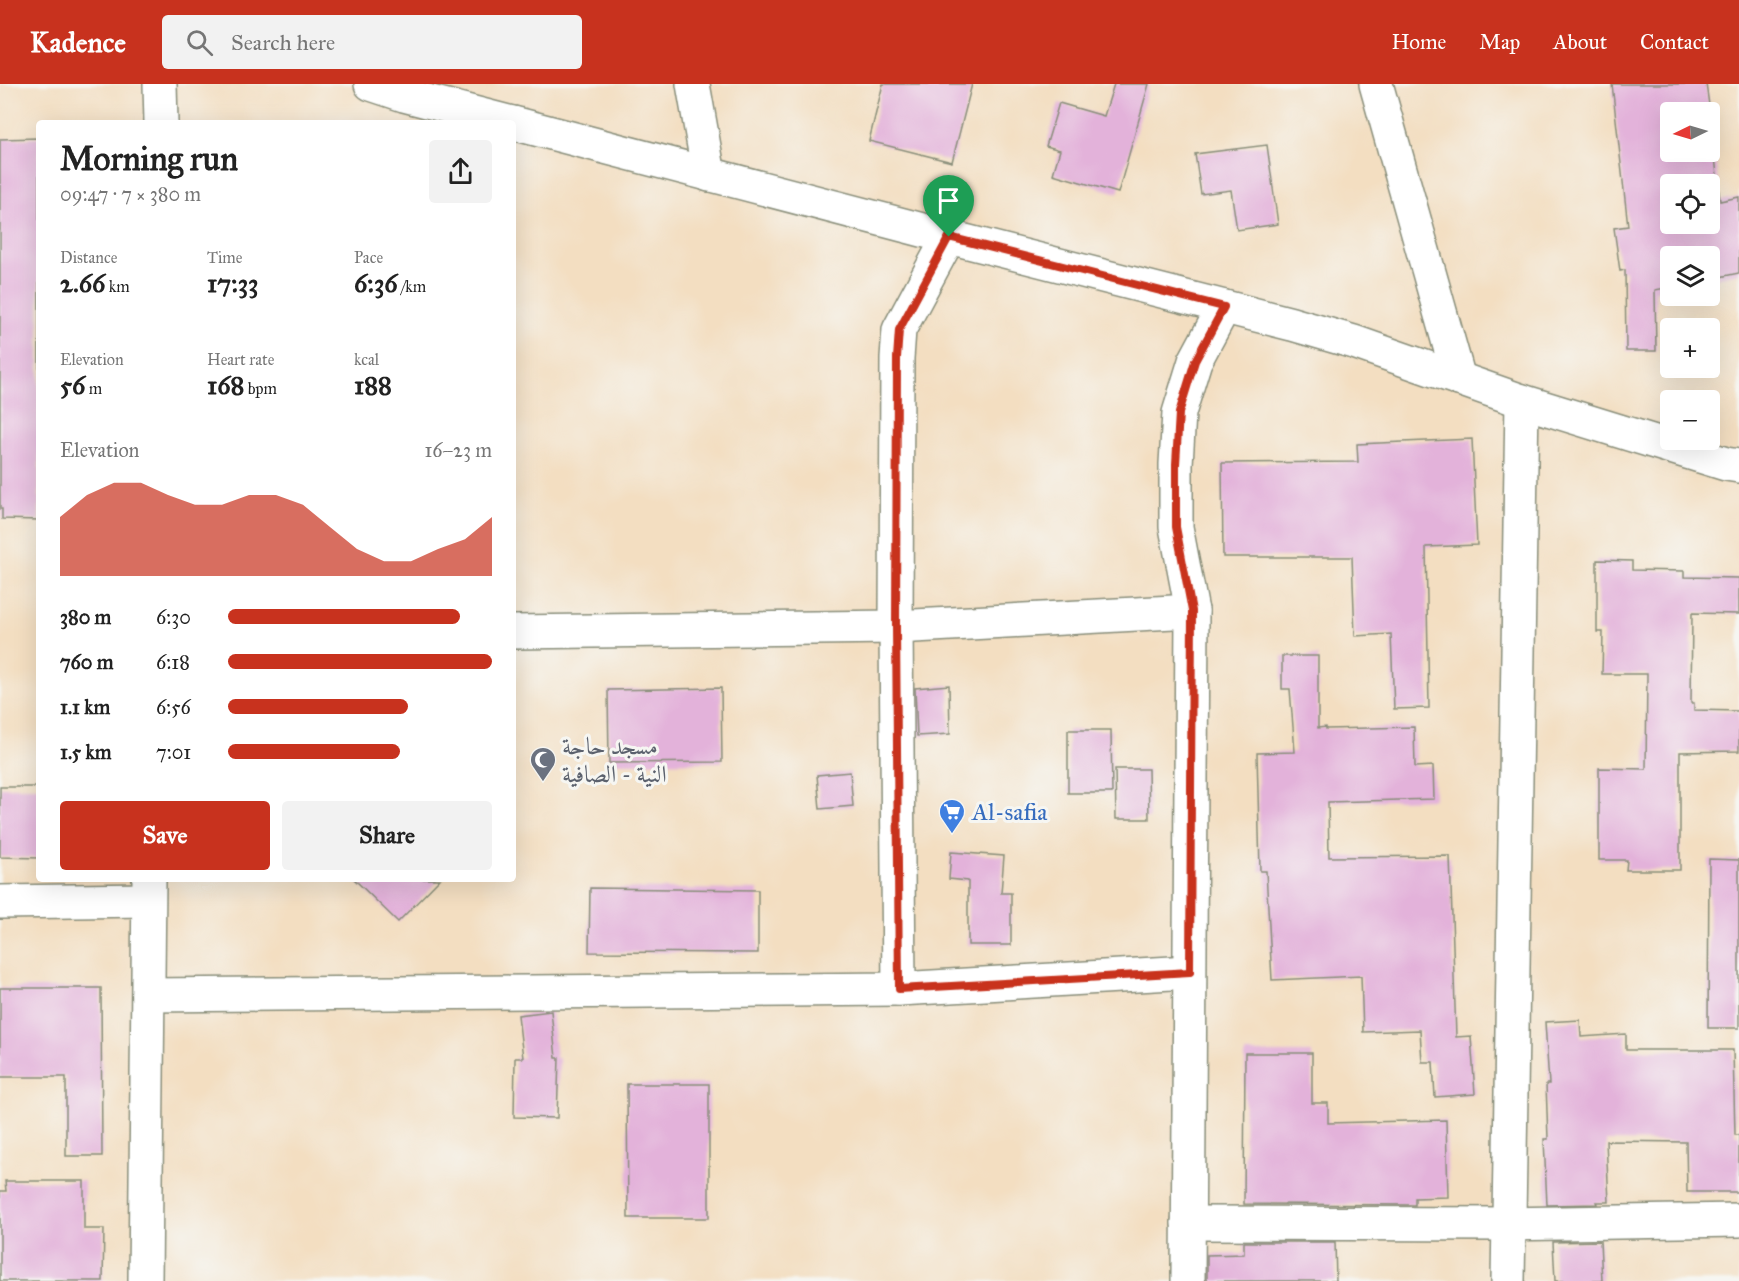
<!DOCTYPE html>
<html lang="en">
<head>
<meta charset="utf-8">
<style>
  body { margin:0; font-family:"IM FELL Great Primer",Amiri,serif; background:#f2f2f2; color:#222; height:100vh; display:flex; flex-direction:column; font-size:22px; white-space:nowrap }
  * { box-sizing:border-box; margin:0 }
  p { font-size:20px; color:#767676 }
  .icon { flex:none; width:33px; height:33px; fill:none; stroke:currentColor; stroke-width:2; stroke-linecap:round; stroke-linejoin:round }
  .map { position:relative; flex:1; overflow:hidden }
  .side { position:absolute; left:36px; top:36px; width:480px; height:762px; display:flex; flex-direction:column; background:#fff; border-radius:6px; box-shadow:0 6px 24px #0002 }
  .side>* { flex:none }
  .needle { width:39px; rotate:265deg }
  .buttons { position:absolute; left:1660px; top:18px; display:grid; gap:12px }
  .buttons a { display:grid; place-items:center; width:60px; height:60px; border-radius:6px; background:#fff; box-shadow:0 6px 24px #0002; font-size:30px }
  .pin { position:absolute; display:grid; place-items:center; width:51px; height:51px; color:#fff; margin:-62px -26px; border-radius:50% 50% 50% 0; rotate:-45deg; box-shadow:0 0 6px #0007 }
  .pin .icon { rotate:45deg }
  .round { display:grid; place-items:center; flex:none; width:63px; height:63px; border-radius:6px; background:#f2f2f2 }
  .headline { display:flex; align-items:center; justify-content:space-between; height:102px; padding:0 24px }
  h1 { font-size:33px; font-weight:800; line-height:45px }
  .figures { display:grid; grid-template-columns:repeat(3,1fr); gap:9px; height:102px; padding:6px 24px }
  .figures div { display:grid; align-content:center }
  .figures b { font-size:26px; font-weight:800 }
  .figures small { font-size:16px; font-weight:400 }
  .figures p { font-size:16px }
  .chart { height:168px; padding:12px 24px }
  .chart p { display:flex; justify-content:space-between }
  .chart svg { width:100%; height:108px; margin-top:6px; fill:#c8321e; opacity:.7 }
  .button { display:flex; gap:12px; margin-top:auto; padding:12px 24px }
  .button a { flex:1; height:69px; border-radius:6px; background:#c8321e; color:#fff; font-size:24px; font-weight:800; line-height:69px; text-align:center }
  .button a+a { background:#f2f2f2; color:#222 }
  ul { padding:0 24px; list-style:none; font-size:20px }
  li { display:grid; grid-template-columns:96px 72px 1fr; align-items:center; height:45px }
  li i { height:15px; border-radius:8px; background:#c8321e }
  header { display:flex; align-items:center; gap:36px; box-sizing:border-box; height:84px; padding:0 30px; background:#c8321e; color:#fff }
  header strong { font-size:28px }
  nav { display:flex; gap:33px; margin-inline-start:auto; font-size:21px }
  .search { width:420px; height:54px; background:#f2f2f2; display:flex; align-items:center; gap:15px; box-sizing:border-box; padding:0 21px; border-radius:6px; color:#767676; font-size:22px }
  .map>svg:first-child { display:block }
  .building { fill:#e3b2da; fill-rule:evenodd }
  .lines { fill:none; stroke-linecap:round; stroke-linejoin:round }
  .minor-casing { stroke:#898e7a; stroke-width:36 }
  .minor { stroke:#fff; stroke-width:33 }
  .route-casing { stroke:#fff; stroke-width:12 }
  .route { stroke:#c8321e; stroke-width:8 }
  .labels { text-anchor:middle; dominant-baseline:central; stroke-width:6; stroke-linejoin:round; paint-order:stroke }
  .worship-label { font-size:24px; fill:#5b616d; stroke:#f6f6f2; text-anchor:start }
  .shop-label { font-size:24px; fill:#366cbe; stroke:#f6f6f2; text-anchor:start }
</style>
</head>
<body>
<header>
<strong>Kadence</strong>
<div class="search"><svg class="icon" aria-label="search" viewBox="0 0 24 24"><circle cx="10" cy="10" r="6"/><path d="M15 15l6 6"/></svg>Search here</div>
<nav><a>Home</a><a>Map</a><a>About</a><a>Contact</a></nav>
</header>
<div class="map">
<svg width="1739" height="1197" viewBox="0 0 1739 1197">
  <rect width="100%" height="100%" fill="#f6f6f2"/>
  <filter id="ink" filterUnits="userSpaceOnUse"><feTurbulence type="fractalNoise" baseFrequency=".0167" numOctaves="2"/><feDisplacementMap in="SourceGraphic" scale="12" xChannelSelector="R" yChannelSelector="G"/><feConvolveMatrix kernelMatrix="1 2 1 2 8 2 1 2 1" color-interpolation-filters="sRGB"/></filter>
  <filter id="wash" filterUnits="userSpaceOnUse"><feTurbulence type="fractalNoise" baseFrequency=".008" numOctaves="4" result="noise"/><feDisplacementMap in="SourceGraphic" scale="24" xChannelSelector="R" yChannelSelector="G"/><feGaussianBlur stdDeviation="1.35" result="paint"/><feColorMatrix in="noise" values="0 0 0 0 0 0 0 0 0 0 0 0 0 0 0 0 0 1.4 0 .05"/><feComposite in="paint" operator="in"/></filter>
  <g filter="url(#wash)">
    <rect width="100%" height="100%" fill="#f3dec1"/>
    <g id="blocks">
      <!-- building -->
      <g class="building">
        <path d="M883,0H972L952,78L869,57Z"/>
        <path d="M1114,0H1149L1118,109L1053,90L1060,66L1046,62L1059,19L1104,32Z"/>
        <path d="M1612,0H1706L1710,28H1671V68H1710V30L1720,117L1739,113V189L1710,195V172H1671V203L1655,206L1656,267H1626L1625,186L1620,187L1614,144L1628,142ZM1671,100H1710V140H1671Z"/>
        <path d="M39,54V436L2,435V425H0V55Z"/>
        <path d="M1267,61L1278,140L1237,146L1231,106L1201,110L1195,70Z"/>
        <path d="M1472,355L1477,461L1426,463L1429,624L1394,625L1391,550L1355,552L1352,473H1223L1222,379L1358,378L1357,360Z"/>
        <path d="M1597,476L1632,477V486L1684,487V493L1739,494V530L1692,529L1691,619H1694V626L1739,627V667L1680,668V786H1626L1627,776H1599V684L1646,685L1647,590H1602L1603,548H1597Z"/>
        <path d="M1282,572H1318V644L1326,643V645L1414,643L1415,683L1433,682L1434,715L1328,718L1329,773L1450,772L1456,953L1471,952L1475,1010L1435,1013L1433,978H1422L1420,946L1363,948L1361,892L1272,896L1266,787H1260L1257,669L1295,668L1290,605H1282Z"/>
        <path d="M949,601L950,650L917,652L915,604Z"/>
        <path d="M721,604L722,678L609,679L608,606Z"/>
        <path d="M1068,646H1111L1112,709H1068Z"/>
        <path d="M1115,685H1148L1149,735H1116Z"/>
        <path d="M850,688L853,722L820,725L817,691Z"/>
        <path d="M0,703H39V774L0,773Z"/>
        <path d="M951,768L1004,772L1001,809H1011V861H968V797L949,795Z"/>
        <path d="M1709,775L1739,776V944H1708Z"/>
        <path d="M354,795H440L398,838Z"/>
        <path d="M590,804L758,806V869L589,868Z"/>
        <path d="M0,904H101L102,1072H66V993H0Z"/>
        <path d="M551,927L556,974H559L557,1034L514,1033L515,974H523L518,931Z"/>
        <path d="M1580,936L1581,953L1626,950V966H1733L1735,1051H1739V1108H1687L1686,1058L1606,1057L1609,1118H1597L1598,1120L1547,1121L1544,1055H1548L1546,1000H1549L1545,938Z"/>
        <path d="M1245,969H1312V1019H1328V1039L1446,1036L1448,1113L1415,1114V1121L1244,1120Z"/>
        <path d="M627,1000H709V1134H628Z"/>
        <path d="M5,1097H84V1145H104L103,1197H0V1107H6Z"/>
        <path d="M1600,1157L1602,1197H1555L1553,1158Z"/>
        <path d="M1244,1158H1335L1336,1197H1207V1171L1244,1170Z"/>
      </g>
    </g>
  </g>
  <g filter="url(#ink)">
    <use href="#blocks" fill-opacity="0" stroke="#898e7a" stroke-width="1.5"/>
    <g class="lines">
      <defs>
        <g id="minor">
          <path d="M160,0L161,39"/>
          <path d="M371,0L404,11L512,39"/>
          <path d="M693,0L709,91"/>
          <path d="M1376,0L1459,295"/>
          <path d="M513,39L949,153L1292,240L1354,258L1522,317L1726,380L1739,382"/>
          <path d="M513,548L896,543L1192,527"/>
          <path d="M0,818L148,816"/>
          <path d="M899,905L896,543L897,274L899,246L949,153"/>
          <path d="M148,911L899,905L1189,888"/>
          <path d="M1188,1139L1508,1140L1739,1136"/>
          <path d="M145,1197L149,795"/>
          <path d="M1188,1197L1192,527L1176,443V380L1179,329L1195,277L1224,223"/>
          <path d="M1508,1197L1522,317"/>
        </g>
      </defs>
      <!-- minor casing -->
      <use href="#minor" class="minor-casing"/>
      <!-- minor -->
      <use href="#minor" class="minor"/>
    </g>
  </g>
  <g class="lines" filter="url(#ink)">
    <defs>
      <path id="route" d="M949,153L1224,223L1195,277L1179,329L1176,380V443L1192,527L1190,888L899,905L896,543L897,274L899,246Z"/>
    </defs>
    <!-- route casing -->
    <use href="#route" class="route-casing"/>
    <!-- route -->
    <use href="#route" class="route"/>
  </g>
  <!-- icons -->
  <defs>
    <symbol id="mosque-pin" viewBox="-11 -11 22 30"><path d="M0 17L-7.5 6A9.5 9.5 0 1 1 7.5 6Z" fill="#6b7280" stroke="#f6f6f2"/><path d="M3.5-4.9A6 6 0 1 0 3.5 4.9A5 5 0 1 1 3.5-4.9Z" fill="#fff"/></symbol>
    <symbol id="supermarket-pin" viewBox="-11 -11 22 30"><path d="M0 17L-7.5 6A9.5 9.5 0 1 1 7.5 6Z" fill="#3f7fe0" stroke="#f6f6f2"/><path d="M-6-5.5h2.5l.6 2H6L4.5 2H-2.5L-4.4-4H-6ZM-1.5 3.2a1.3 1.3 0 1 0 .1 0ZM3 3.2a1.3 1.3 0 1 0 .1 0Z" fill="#fff"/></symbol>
  </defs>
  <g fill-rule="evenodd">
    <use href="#mosque-pin" x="528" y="661" width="30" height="40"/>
    <use href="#supermarket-pin" x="937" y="713" width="30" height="40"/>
  </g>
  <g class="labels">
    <!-- worship labels -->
    <g class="worship-label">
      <text x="562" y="662">مسجد حاجة<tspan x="562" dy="28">النية - الصافية</tspan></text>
    </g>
    <!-- shop labels -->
    <g class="shop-label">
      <text x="972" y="728">Al-safia</text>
    </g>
  </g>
</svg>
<div class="buttons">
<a><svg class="needle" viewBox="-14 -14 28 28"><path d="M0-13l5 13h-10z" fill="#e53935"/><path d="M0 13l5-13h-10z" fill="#767676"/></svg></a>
<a><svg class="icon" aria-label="locate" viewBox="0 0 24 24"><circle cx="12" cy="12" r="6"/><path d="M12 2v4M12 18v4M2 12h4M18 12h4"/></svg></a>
<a><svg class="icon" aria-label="layers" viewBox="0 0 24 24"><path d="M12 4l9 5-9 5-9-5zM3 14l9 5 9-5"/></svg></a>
<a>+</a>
<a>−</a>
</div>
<div class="pin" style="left:949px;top:153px;background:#1e9e55"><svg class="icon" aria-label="arrive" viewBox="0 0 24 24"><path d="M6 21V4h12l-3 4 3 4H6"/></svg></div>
<section class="side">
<div class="headline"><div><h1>Morning run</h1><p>09:47 · 7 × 380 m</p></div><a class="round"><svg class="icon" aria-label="share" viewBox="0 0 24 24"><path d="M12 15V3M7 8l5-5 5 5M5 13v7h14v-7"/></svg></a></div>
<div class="figures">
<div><p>Distance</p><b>2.66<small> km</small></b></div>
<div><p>Time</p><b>17:33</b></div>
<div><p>Pace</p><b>6:36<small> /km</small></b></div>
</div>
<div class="figures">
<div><p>Elevation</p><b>56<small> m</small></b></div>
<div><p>Heart rate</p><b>168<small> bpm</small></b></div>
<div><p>kcal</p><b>188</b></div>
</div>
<div class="chart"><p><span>Elevation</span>16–23 m</p>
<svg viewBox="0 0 160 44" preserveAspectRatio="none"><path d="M0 44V20L10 11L20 6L30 6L40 11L50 15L60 15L70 11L80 11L90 15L100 24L110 33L120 38L130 38L140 33L150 29L160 20V44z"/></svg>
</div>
<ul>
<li><b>380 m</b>6:30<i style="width:88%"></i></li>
<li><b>760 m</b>6:18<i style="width:100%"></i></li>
<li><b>1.1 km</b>6:56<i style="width:68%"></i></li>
<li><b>1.5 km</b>7:01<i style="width:65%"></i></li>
</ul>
<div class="button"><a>Save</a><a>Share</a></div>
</section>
</div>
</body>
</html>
